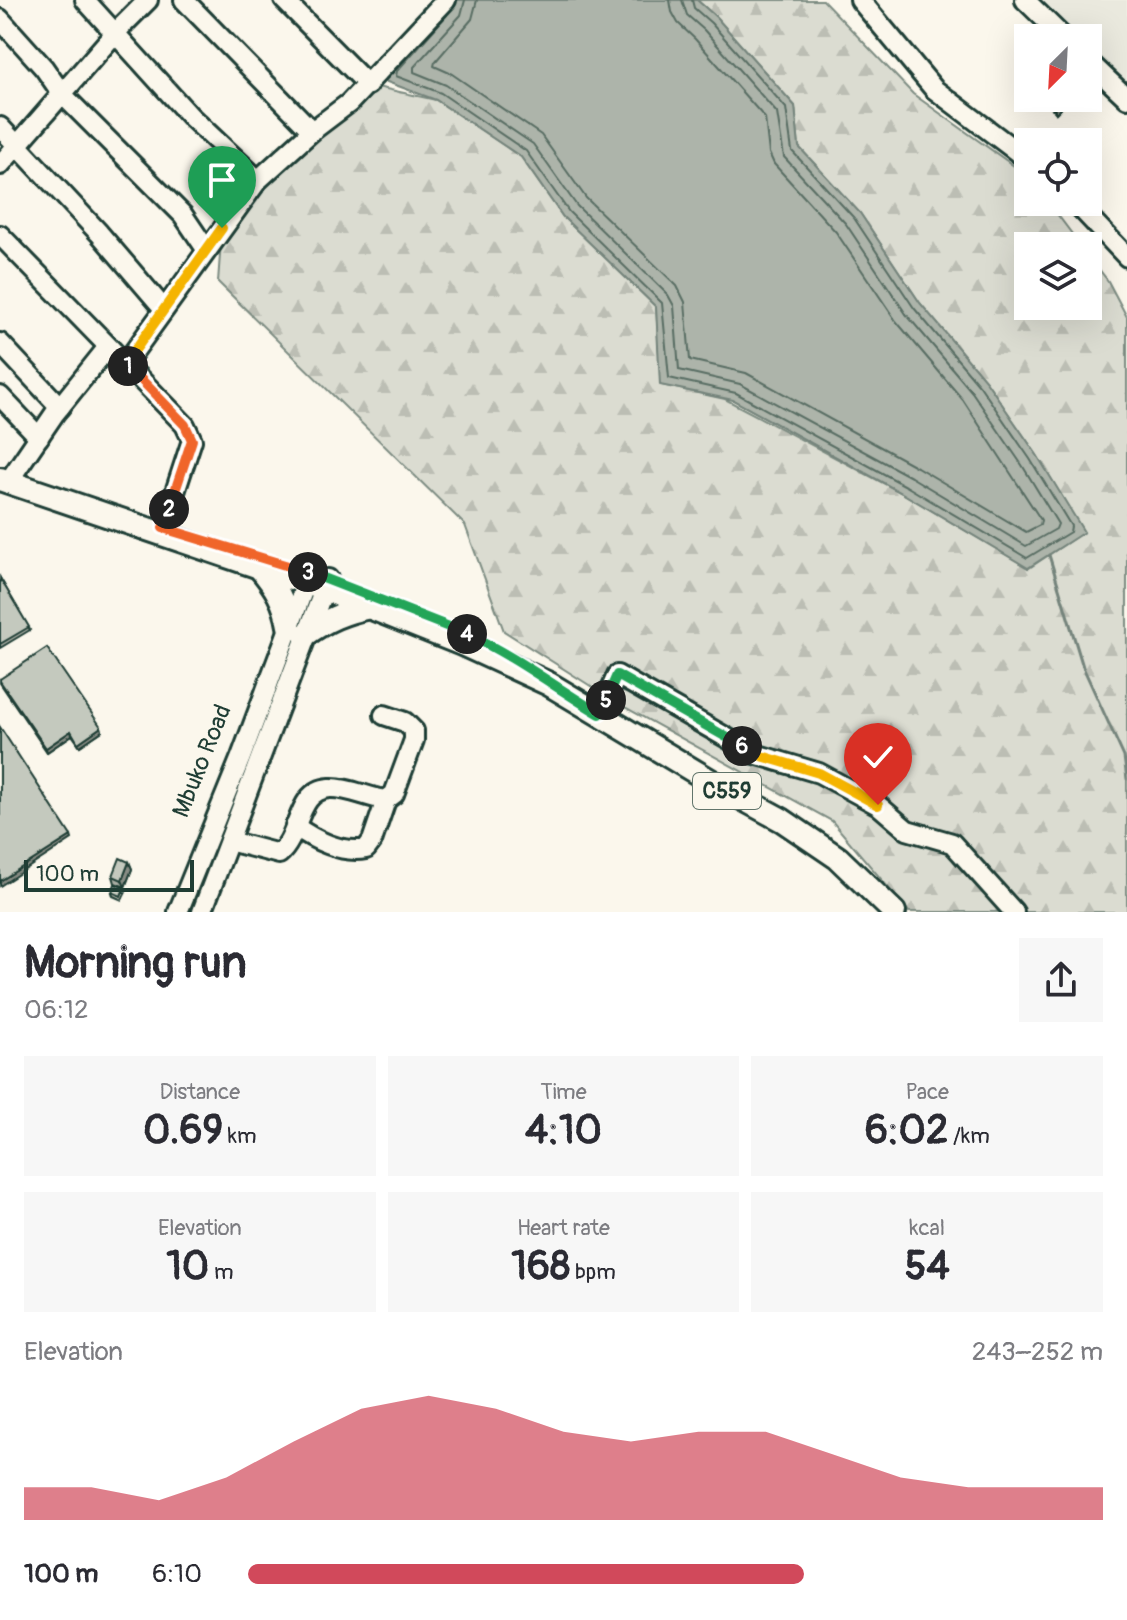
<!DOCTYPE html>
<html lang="en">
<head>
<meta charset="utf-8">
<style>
  body { margin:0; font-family:Pangolin,sans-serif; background:#f7f7f7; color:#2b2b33; height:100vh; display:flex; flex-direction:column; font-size:30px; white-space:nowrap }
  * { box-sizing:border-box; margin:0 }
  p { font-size:26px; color:#7c7c81 }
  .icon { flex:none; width:44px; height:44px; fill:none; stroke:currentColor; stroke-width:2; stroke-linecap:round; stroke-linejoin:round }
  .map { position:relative; height:912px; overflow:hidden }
  .side { display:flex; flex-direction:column; background:#fff; flex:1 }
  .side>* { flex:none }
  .needle { width:52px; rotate:204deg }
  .controls { position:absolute; left:1014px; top:24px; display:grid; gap:16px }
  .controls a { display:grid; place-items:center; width:88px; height:88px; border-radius:0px; background:#fff; box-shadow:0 8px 32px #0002; font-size:40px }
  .scale { position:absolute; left:24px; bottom:20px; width:170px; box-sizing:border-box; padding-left:8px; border:4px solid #1f3d34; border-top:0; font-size:22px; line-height:28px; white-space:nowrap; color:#1f3d34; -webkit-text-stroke:6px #fbf7ec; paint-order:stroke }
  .pin { position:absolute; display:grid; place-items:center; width:68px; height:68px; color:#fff; margin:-82px -34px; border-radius:50% 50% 50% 0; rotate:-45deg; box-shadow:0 0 8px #0007 }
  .pin .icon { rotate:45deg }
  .km { position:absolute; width:40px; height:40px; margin:-20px; border-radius:50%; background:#222; color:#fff; font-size:22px; line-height:40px; text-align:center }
  .round { display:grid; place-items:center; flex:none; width:84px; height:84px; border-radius:0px; background:#f7f7f7 }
  .overview { display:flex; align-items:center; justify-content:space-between; height:136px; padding:0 24px }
  h1 { font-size:44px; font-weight:700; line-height:60px }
  .metrics { display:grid; grid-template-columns:repeat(3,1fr); gap:12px; height:136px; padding:8px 24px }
  .metrics div { display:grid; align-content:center; border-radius:0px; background:#f7f7f7; text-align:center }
  .metrics b { font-size:40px; font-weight:700 }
  .metrics small { font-size:22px; font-weight:400 }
  .metrics p { font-size:22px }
  .chart { height:224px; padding:16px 24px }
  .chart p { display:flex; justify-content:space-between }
  .chart svg { width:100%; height:144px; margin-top:8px; fill:#d1495b; opacity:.7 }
  ul { padding:0 24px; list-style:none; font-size:26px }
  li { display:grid; grid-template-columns:128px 96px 1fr; align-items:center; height:60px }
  li i { height:20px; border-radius:10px; background:#d1495b }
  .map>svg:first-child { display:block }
  .built { fill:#eae9de }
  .forest { fill:url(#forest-firs); stroke:#7d8c82; stroke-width:2 }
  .water { fill:#adb4aa; stroke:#74847b; stroke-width:2 }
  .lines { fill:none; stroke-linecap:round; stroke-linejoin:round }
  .shore { stroke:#586d63; stroke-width:2 }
  .stream { stroke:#74847b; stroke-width:3 }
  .minor-casing { stroke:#1f3d34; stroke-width:24 }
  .major-casing { stroke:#1f3d34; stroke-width:28 }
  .minor { stroke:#fbf7ec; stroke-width:18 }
  .major { stroke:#fbf7ec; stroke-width:22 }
  .wall { fill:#a9ada3; stroke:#1f3d34; stroke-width:2 }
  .shaded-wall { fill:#898d85; stroke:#1f3d34; stroke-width:2 }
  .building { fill:#c4c9be; stroke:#1f3d34; stroke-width:2 }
  .split-1-casing { stroke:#fff; stroke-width:16 }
  .split-2-casing { stroke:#fff; stroke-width:16 }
  .split-3-casing { stroke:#fff; stroke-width:16 }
  .split-4-casing { stroke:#fff; stroke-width:16 }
  .split-5-casing { stroke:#fff; stroke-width:16 }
  .split-6-casing { stroke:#fff; stroke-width:16 }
  .split-7-casing { stroke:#fff; stroke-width:16 }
  .split-1 { stroke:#f5b400; stroke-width:10 }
  .split-2 { stroke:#f0652b; stroke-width:10 }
  .split-3 { stroke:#f0652b; stroke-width:10 }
  .split-4 { stroke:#22a559; stroke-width:10 }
  .split-5 { stroke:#22a559; stroke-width:10 }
  .split-6 { stroke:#22a559; stroke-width:10 }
  .split-7 { stroke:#f5b400; stroke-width:10 }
  .labels { text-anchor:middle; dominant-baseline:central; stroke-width:6; stroke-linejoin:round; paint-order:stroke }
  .shield { fill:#fbf7ec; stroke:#61756b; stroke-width:2 }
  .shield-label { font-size:22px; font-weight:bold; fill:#1f3d34 }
  .street-label { font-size:24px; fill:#1f3d34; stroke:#fbf7ec }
</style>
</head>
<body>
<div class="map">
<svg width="1127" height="912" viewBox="0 0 1127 912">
  <defs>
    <pattern id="forest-firs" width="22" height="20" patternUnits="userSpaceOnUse" patternTransform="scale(2)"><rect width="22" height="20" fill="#dbdcd1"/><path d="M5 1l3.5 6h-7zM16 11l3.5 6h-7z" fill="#bcbeb4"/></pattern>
  </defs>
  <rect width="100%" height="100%" fill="#fbf7ec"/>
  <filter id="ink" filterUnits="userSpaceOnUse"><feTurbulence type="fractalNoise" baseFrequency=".0125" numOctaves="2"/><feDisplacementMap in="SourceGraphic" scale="16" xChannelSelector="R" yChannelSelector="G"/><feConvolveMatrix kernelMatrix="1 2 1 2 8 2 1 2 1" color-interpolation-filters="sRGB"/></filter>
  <g filter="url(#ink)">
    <!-- built -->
    <path class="built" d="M1022,0H1127V98L1088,61V38H1063Z"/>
    <!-- forest -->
    <path class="forest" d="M697,0H823L913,94L1028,176V202H1048L1081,246H1028V306H1088V255L1108,281L1127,317V912H909L832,821L619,704L504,631L465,525L218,282L222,228L300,143L368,85L436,100L521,157L563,217L656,307L661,385L725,399L902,493L1029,568L1083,532L1037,455L986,381L920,303L860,213L799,147L795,106L716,17Z"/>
    <!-- water -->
    <path class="water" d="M450,0H697L716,17L795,106L799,147L860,213L920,303L986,381L1037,455L1084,532L1028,568L902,493L733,400L660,385L656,307L563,217L521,157L436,100L379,79Z"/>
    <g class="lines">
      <!-- shore -->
      <g class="shore">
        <path d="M465,0L461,15L414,67V72L446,85L533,144L577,206L668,295L674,306L679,370L740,384L911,477L1026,546L1056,529L1058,524L1022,465L972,392L906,314L846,224L784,157L777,113L704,30L687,15L682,0"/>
        <path d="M477,0L472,19L435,62L434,66L452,74L541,135L586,198L677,286L685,302L690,360L746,373L917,467L1026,532L1040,525L1041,520L963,400L896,321L836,232L774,164L769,153L765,118L695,39L678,23L672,12L670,0"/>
        <path d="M447,15L397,71L396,76L441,93L526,151L569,212L662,303L669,378L736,393L906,486L1027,558L1070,532L1071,526L1030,459L980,386L914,308L854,218L792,151L786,108L711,23L694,8L692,0"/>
      </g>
      <!-- stream -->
      <path class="stream" d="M1049,555L1083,667L1124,757L1127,779"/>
      <defs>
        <g id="minor">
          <path d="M85,0L190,116L258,180"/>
          <path d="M184,0L312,131"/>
          <path d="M284,0L368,85"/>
          <path d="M860,0L934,89L1028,160"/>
          <path d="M1025,0L1064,38"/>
          <path d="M0,19L44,68L62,94L183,215L206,249"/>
          <path d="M1088,61L1127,98"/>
          <path d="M0,127L99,233L164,309"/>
          <path d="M0,165L115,33L148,0"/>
          <path d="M1075,202L1127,257"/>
          <path d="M0,235L185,425L192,440L161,535"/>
          <path d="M0,343L60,407"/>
          <path d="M125,364L258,180L312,131L349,103L446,0"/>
          <path d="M0,396L39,437"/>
          <path d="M8,482L55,413L108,347"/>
          <path d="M600,714L617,675L755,754L819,773L878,805L907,830L952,843L1014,912"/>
          <path d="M295,826C314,840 342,854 366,849L372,841L386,800"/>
          <path d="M229,841L279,854C301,836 296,790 330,788C348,787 368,798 386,800L394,794L414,740V731L405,722L384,715"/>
          <path d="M178,912L241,757L310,572"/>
          <path d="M202,912L328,579"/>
        </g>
        <g id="major">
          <path d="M0,479L324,589L462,644L549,684L714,783L782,820L838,858L894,912"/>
          <path d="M260,568C276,587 285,602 289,626"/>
          <path d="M305,635C326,620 344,612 370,607"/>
        </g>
      </defs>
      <!-- minor casing -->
      <use href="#minor" class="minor-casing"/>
      <!-- major casing -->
      <use href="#major" class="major-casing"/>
      <!-- minor -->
      <use href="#minor" class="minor"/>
      <!-- major -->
      <use href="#major" class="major"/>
    </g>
    <!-- wall -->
    <g class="wall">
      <path d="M1042,98H1071L1056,113Z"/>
      <path d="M0,578L30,630L0,648Z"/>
      <path d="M0,679L101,727L102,731L80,746L72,735L47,752L0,683Z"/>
      <path d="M129,862L132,869L125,887L115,883L113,876Z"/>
      <path d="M112,892H126L122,900L113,896Z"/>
    </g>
    <!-- shaded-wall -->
    <g class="shaded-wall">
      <path d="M1056,98H1071L1056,113L1052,102Z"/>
      <path d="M101,727L102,731L80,746L78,743Z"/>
      <path d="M71,731L72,735L47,752L46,748Z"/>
      <path d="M71,836L72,839L0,886V881Z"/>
      <path d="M129,862L132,869L125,887L122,880Z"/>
    </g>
    <!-- building -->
    <g class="building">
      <path d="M0,578L29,627L0,644Z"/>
      <path d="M47,648L101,727L78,743L71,731L46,748L0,681V679Z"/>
      <path d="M0,727L71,836L0,881Z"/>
      <path d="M120,858L129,862L122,880L113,876Z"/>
      <path d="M115,884L124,888L121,896L112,892Z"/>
    </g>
  </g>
  <g class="lines" filter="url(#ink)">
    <defs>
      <path id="split-1" d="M128,366L125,364L222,228"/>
      <path id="split-2" d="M128,366L185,425L192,440L169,509"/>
      <path id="split-3" d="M169,509L163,528L308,572"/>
      <path id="split-4" d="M308,572L467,634"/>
      <path id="split-5" d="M467,634C514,656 555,687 600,714L606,700"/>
      <path id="split-6" d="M606,700L617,675L742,746"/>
      <path id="split-7" d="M742,746L755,754L819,773L878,805"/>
    </defs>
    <!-- split-1 casing -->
    <use href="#split-1" class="split-1-casing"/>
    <!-- split-2 casing -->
    <use href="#split-2" class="split-2-casing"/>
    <!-- split-3 casing -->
    <use href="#split-3" class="split-3-casing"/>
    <!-- split-4 casing -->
    <use href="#split-4" class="split-4-casing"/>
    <!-- split-5 casing -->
    <use href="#split-5" class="split-5-casing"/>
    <!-- split-6 casing -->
    <use href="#split-6" class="split-6-casing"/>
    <!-- split-7 casing -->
    <use href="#split-7" class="split-7-casing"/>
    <!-- split-1 -->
    <use href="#split-1" class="split-1"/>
    <!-- split-2 -->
    <use href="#split-2" class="split-2"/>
    <!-- split-3 -->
    <use href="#split-3" class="split-3"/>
    <!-- split-4 -->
    <use href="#split-4" class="split-4"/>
    <!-- split-5 -->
    <use href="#split-5" class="split-5"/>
    <!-- split-6 -->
    <use href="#split-6" class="split-6"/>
    <!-- split-7 -->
    <use href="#split-7" class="split-7"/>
  </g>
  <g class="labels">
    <!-- shield labels -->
    <rect class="shield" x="693" y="773" width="68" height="36" rx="6"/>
    <g class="shield-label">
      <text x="727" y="791">C559</text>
    </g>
    <!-- street labels -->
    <g class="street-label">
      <text transform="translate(202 761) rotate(-68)">Mbuko Road</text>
    </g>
  </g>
</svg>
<div class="controls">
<a><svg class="needle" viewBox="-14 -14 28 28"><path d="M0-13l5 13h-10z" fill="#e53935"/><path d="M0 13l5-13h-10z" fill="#7c7c81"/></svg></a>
<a><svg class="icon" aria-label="locate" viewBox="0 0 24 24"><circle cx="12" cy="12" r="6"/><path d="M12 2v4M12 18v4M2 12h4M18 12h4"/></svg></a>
<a><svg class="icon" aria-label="layers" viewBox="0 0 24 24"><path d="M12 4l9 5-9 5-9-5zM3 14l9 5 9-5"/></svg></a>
</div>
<div class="scale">100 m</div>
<div class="pin" style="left:222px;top:228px;background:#1e9e55"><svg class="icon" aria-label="arrive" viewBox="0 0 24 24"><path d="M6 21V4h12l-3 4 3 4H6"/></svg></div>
<div class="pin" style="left:878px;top:805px;background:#d93025"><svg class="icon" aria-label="check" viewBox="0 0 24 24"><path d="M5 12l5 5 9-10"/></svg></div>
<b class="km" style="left:128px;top:366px">1</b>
<b class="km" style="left:169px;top:509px">2</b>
<b class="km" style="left:308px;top:572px">3</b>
<b class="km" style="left:467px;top:634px">4</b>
<b class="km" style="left:606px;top:700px">5</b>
<b class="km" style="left:742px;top:746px">6</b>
</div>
<section class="side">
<div class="overview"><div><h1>Morning run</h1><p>06:12</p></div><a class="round"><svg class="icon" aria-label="share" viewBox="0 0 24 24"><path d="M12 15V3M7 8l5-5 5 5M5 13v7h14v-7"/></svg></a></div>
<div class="metrics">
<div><p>Distance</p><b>0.69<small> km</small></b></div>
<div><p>Time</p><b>4:10</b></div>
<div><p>Pace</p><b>6:02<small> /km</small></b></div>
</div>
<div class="metrics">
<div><p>Elevation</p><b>10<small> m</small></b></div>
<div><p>Heart rate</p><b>168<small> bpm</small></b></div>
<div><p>kcal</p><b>54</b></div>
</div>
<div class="chart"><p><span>Elevation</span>243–252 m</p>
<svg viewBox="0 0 160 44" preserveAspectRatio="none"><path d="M0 44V34L10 34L20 38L30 31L40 20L50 10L60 6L70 10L80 17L90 20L100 17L110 17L120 24L130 31L140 34L150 34L160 34V44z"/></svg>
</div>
<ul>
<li><b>100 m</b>6:10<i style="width:65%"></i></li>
</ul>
</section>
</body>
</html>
